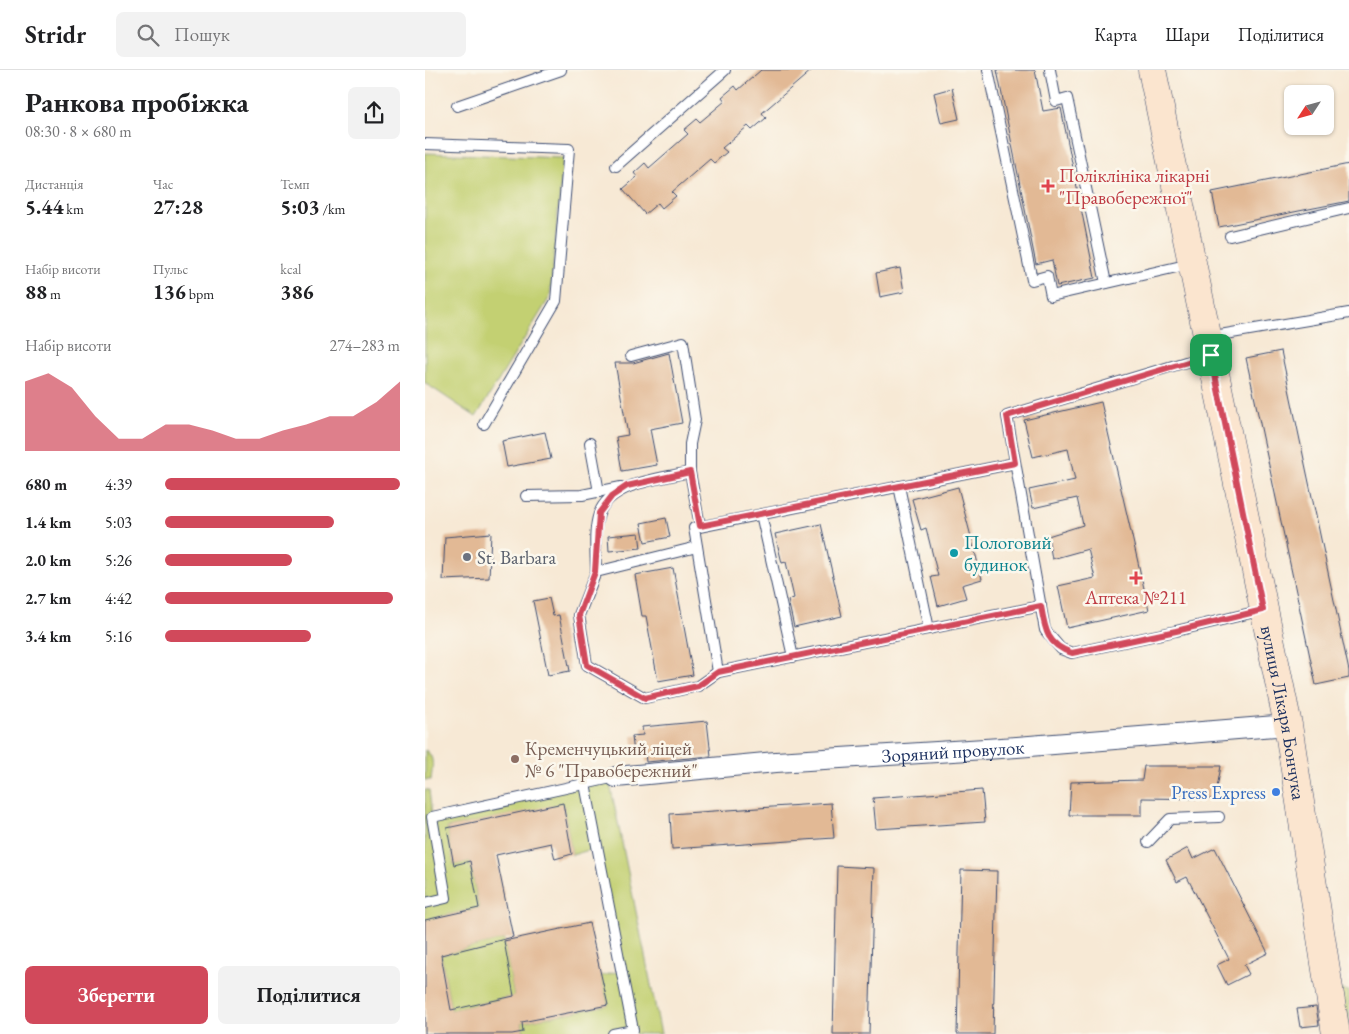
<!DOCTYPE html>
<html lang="uk">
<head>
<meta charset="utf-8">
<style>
  body { margin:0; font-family:"EB Garamond",serif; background:#f2f2f2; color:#202124; height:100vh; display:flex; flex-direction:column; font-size:19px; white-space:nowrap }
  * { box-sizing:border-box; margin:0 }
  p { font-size:16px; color:#757577 }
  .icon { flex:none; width:28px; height:28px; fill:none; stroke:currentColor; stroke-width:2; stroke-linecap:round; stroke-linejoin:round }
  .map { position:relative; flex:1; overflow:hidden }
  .panel { display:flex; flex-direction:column; background:#fff; width:425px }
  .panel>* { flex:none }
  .needle { width:32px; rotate:234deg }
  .buttons { position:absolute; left:859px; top:15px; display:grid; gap:10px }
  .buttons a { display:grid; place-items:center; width:50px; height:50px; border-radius:8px; background:#fff; box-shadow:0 1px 4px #0004; font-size:25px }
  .pin { position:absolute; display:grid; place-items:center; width:42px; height:42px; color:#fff; margin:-21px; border-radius:10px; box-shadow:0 2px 8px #0006 }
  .round { display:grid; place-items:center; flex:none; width:52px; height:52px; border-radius:8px; background:#f2f2f2 }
  .headline { display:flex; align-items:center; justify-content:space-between; height:85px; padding:0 25px }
  h1 { font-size:28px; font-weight:700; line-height:38px }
  .metrics { display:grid; grid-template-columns:repeat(3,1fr); gap:8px; height:85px; padding:5px 25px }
  .metrics div { display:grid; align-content:center }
  .metrics b { font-size:21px; font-weight:700 }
  .metrics small { font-size:14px; font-weight:400 }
  .metrics p { font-size:14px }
  .chart { height:140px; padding:10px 25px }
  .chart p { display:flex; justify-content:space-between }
  .chart svg { width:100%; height:90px; margin-top:5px; fill:#d1495b; opacity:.7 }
  .primary-button { display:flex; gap:10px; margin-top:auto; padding:10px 25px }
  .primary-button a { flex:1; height:58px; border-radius:8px; background:#d1495b; color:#fff; font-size:20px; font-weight:700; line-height:58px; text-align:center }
  .primary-button a+a { background:#f2f2f2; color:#202124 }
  ul { padding:0 25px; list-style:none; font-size:16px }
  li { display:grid; grid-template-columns:80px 60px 1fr; align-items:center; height:38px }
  li i { height:12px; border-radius:6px; background:#d1495b }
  header { display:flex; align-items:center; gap:30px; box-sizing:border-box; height:70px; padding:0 25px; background:#fff; border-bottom:1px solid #e0e0e0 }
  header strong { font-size:24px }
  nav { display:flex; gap:28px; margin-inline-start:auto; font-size:18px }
  .search { width:350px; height:45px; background:#f2f2f2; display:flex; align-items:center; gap:12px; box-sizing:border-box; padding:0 18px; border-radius:8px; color:#757577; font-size:19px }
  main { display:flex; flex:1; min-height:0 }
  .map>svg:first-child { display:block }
  .green { fill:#c3d072; stroke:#6f8068 }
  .building { fill:#e2b995 }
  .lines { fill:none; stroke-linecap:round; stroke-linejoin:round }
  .lane-casing { stroke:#3c4b70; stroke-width:12 }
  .street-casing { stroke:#3c4b70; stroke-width:22 }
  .secondary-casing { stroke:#3c4b70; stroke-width:29 }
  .lane { stroke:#fff; stroke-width:10 }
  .street { stroke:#fff; stroke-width:20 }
  .secondary { stroke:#fbe5cf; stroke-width:28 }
  .route-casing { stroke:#fff; stroke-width:10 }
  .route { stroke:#d1495b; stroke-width:6 }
  .health-dot { fill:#e0444e; stroke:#fbf7ec; stroke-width:2 }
  .culture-dot { fill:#0f9aa8; stroke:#fbf7ec; stroke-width:2 }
  .worship-dot { fill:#6b7280; stroke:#fbf7ec; stroke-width:2 }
  .education-dot { fill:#8d6e63; stroke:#fbf7ec; stroke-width:2 }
  .shop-dot { fill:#3f7fe0; stroke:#fbf7ec; stroke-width:2 }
  .labels { text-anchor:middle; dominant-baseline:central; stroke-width:5; stroke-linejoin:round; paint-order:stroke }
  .health-label { font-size:19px; fill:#be3a42; stroke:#fbf7ec; text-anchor:start }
  .culture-label { font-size:19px; fill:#0d838f; stroke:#fbf7ec; text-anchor:start }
  .worship-label { font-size:19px; fill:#5b616d; stroke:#fbf7ec; text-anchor:start }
  .street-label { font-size:19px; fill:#1b2f5e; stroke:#fbf7ec }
  .education-label { font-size:19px; fill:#785e54; stroke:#fbf7ec; text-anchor:start }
  .shop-label { font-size:19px; fill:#366cbe; stroke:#fbf7ec; text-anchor:end }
</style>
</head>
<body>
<header>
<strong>Stridr</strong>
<div class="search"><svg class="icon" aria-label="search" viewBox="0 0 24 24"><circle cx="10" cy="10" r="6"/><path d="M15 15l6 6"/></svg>Пошук</div>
<nav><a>Карта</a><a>Шари</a><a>Поділитися</a></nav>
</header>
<main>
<section class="panel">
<div class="headline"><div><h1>Ранкова пробіжка</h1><p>08:30 · 8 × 680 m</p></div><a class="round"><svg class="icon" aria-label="share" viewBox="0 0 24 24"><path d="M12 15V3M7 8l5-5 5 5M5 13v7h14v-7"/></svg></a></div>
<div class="metrics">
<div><p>Дистанція</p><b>5.44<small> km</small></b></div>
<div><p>Час</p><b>27:28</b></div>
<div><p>Темп</p><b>5:03<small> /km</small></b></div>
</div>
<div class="metrics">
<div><p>Набір висоти</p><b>88<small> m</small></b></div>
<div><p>Пульс</p><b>136<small> bpm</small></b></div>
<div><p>kcal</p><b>386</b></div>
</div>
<div class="chart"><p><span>Набір висоти</span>274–283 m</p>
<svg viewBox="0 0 160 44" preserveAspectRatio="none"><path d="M0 44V10L10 6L20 13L30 27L40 38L50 38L60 31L70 31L80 34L90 38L100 38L110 34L120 31L130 27L140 27L150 20L160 10V44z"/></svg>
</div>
<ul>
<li><b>680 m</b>4:39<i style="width:100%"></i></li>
<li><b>1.4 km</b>5:03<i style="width:72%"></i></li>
<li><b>2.0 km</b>5:26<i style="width:54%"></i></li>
<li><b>2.7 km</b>4:42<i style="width:97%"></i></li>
<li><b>3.4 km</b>5:16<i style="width:62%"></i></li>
</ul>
<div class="primary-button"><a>Зберегти</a><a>Поділитися</a></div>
</section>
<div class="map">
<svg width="924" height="964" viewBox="0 0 924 964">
  <rect width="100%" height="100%" fill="#fbf7ec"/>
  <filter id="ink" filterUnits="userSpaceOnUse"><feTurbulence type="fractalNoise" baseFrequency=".02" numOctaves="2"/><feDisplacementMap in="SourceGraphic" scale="10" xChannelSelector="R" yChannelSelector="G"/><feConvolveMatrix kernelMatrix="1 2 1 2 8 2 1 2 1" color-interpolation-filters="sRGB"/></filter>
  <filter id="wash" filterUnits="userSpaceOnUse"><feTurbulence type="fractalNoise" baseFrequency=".0096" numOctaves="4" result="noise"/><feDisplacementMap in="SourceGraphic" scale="20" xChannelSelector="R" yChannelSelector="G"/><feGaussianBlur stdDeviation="1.12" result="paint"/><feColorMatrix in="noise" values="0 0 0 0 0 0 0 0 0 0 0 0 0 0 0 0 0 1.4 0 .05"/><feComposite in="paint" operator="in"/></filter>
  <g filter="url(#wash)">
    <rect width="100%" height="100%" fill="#f7e9d5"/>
    <!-- green -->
    <g class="green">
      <path d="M0,83L138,88L125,227L51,347L0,313Z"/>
      <path d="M0,680C11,687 7,699 6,710H0Z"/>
      <path d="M184,709L236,964H99L97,952L183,935L176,906L195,901L171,778L147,785L138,734L22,758L29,795L45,791L54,838L0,850V720H4L7,747Z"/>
      <path d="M79,869L89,926L26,940L16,885Z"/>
      <path d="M912,919L924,921V964Z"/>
    </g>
    <g id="blocks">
      <!-- building -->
      <g class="building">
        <path d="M336,0H387L337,43L341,48L327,60L323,56L297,78L302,82L289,93L285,89L247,122L251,126L237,138L233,133L220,144L198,119L212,107L209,103L220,93L224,98L263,64L259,60L272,49L275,52L300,31L297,27L310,16L313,20Z"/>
        <path d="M572,0H610L618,41L636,38L670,208L632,216L627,190L611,194Z"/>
        <path d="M527,18L534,49L516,53L509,23Z"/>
        <path d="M924,94V131L794,157L787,122Z"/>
        <path d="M475,198L479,222L455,227L451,203Z"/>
        <path d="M856,281L924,601V608L891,615L821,288Z"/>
        <path d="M244,283L257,353L225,359L232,395L197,401L191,367L203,365L190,293H208Z"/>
        <path d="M676,332L724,540L642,558L633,516L670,508L663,479L627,489L623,466L658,455L652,428L608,438L604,420L650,410L643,379L608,387L599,350Z"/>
        <path d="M120,362L126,389L82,397L77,371Z"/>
        <path d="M533,417L557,509L537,515L541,528L513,536L506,507L513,506L501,458L496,460L487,429Z"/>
        <path d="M241,448L245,467L220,472L216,453Z"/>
        <path d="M396,454L417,546L369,557L363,530L369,528L361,492L357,493L350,464Z"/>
        <path d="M66,463L64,508L18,510L20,467Z"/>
        <path d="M214,463L216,478L184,481L183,466Z"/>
        <path d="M248,498L268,605L233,611L221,546H217L210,505Z"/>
        <path d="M124,528L128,546L134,545L145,601L123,605L108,531Z"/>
        <path d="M282,651L286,686L221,692L220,683L209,684L207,666L218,665L217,657Z"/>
        <path d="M719,696H796L790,729L717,728V745H644L646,712L717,710Z"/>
        <path d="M557,720L560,752L451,759L448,728Z"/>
        <path d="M138,733L147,784L130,789L126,773L71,785L88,867L16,885L26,940L89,926L79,871L164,853L183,935L97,952L98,962L87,964H0V850L54,838L45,791L29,795L22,758Z"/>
        <path d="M406,733L409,768L247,779L245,744Z"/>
        <path d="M763,778L768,789L790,778L843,883L819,895L824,904L802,915L792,895L804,889L762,807L752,812L741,790Z"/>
        <path d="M412,796L449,798L444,964H408Z"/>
        <path d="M536,800L572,801L568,964H532Z"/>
        <path d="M891,937L894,955L875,957L872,939Z"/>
      </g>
    </g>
  </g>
  <g filter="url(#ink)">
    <use href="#blocks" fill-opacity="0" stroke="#3c4b70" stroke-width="1"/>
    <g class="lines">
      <defs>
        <g id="lane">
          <path d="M563,0L607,210L622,206L626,226L765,194"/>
          <path d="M625,0L631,31L642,28L681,213"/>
          <path d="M32,36L136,0"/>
          <path d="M0,74L144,79L131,231L59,354"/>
          <path d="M191,96L300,0"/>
          <path d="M805,166L924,138"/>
          <path d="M783,267L924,243"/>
          <path d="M784,285L582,346L620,560L636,579L647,583L751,561L838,540"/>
          <path d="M206,286L258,272L270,350L265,374V402"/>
          <path d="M165,373L174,422"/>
          <path d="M590,393L269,458L293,602L616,536"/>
          <path d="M474,416L504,559"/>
          <path d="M101,426L157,425L196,417"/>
          <path d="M336,444L368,587"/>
          <path d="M272,477L171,502C171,484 168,461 174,444C184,413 238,408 265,402L275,456"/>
          <path d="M171,502L154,545L162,595L220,628L273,616L293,602"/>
          <path d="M160,714L208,960L188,964"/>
          <path d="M723,772L745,749L794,747"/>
          <path d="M0,833L21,828L7,747L191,707"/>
        </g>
        <g id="street">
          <path id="s1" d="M191,707L351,692L592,677L863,655"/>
        </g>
        <g id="secondary">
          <path id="s2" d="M727,0L863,655L911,964"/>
        </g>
      </defs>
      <!-- lane casing -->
      <use href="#lane" class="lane-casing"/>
      <!-- street casing -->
      <use href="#street" class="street-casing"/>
      <!-- secondary casing -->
      <use href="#secondary" class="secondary-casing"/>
      <!-- lane -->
      <use href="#lane" class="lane"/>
      <!-- street -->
      <use href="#street" class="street"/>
      <!-- secondary -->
      <use href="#secondary" class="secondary"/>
    </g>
  </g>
  <g class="lines" filter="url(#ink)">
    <defs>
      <path id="route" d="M786,285L838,540L751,561L647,583C622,575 620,560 616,536L293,602L273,616L220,628L162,595L154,545L170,502L174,443L187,426L202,416L265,402L275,456L590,393L582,346Z"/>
    </defs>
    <!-- route casing -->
    <use href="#route" class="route-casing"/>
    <!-- route -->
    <use href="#route" class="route"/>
  </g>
  <!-- markers -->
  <g class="health-dot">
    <path d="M620.5 108.5h5v5h5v5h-5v5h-5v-5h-5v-5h5z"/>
    <path d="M708.5 500.5h5v5h5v5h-5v5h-5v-5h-5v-5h5z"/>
  </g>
  <circle class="culture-dot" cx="529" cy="483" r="5"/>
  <circle class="worship-dot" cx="42" cy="487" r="5"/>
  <circle class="education-dot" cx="90" cy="689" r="5"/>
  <circle class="shop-dot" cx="851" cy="722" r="5"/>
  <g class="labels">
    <!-- health labels -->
    <g class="health-label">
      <text x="634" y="105">Поліклініка лікарні<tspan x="634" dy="22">"Правобережної"</tspan></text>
      <text x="711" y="527" text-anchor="middle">Аптека №211</text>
    </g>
    <!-- culture labels -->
    <g class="culture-label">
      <text x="539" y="472">Пологовий<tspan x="539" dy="22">будинок</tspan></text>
    </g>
    <!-- worship labels -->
    <g class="worship-label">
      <text x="52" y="487">St. Barbara</text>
    </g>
    <!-- street labels -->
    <g class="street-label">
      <text stroke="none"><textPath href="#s2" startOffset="656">вулиця Лікаря Бончука</textPath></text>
      <text stroke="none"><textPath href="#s1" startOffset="338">Зоряний провулок</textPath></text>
    </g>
    <!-- education labels -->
    <g class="education-label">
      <text x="100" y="678">Кременчуцький ліцей<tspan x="100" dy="22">№ 6 "Правобережний"</tspan></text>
    </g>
    <!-- shop labels -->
    <g class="shop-label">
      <text x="841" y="722">Press Express</text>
    </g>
  </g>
</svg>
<div class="buttons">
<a><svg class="needle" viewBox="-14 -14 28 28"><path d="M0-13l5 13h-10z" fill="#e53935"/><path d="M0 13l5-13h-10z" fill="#757577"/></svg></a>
</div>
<div class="pin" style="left:786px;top:285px;background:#1e9e55"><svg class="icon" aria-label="arrive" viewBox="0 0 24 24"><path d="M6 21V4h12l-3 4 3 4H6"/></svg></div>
</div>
</main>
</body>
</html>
